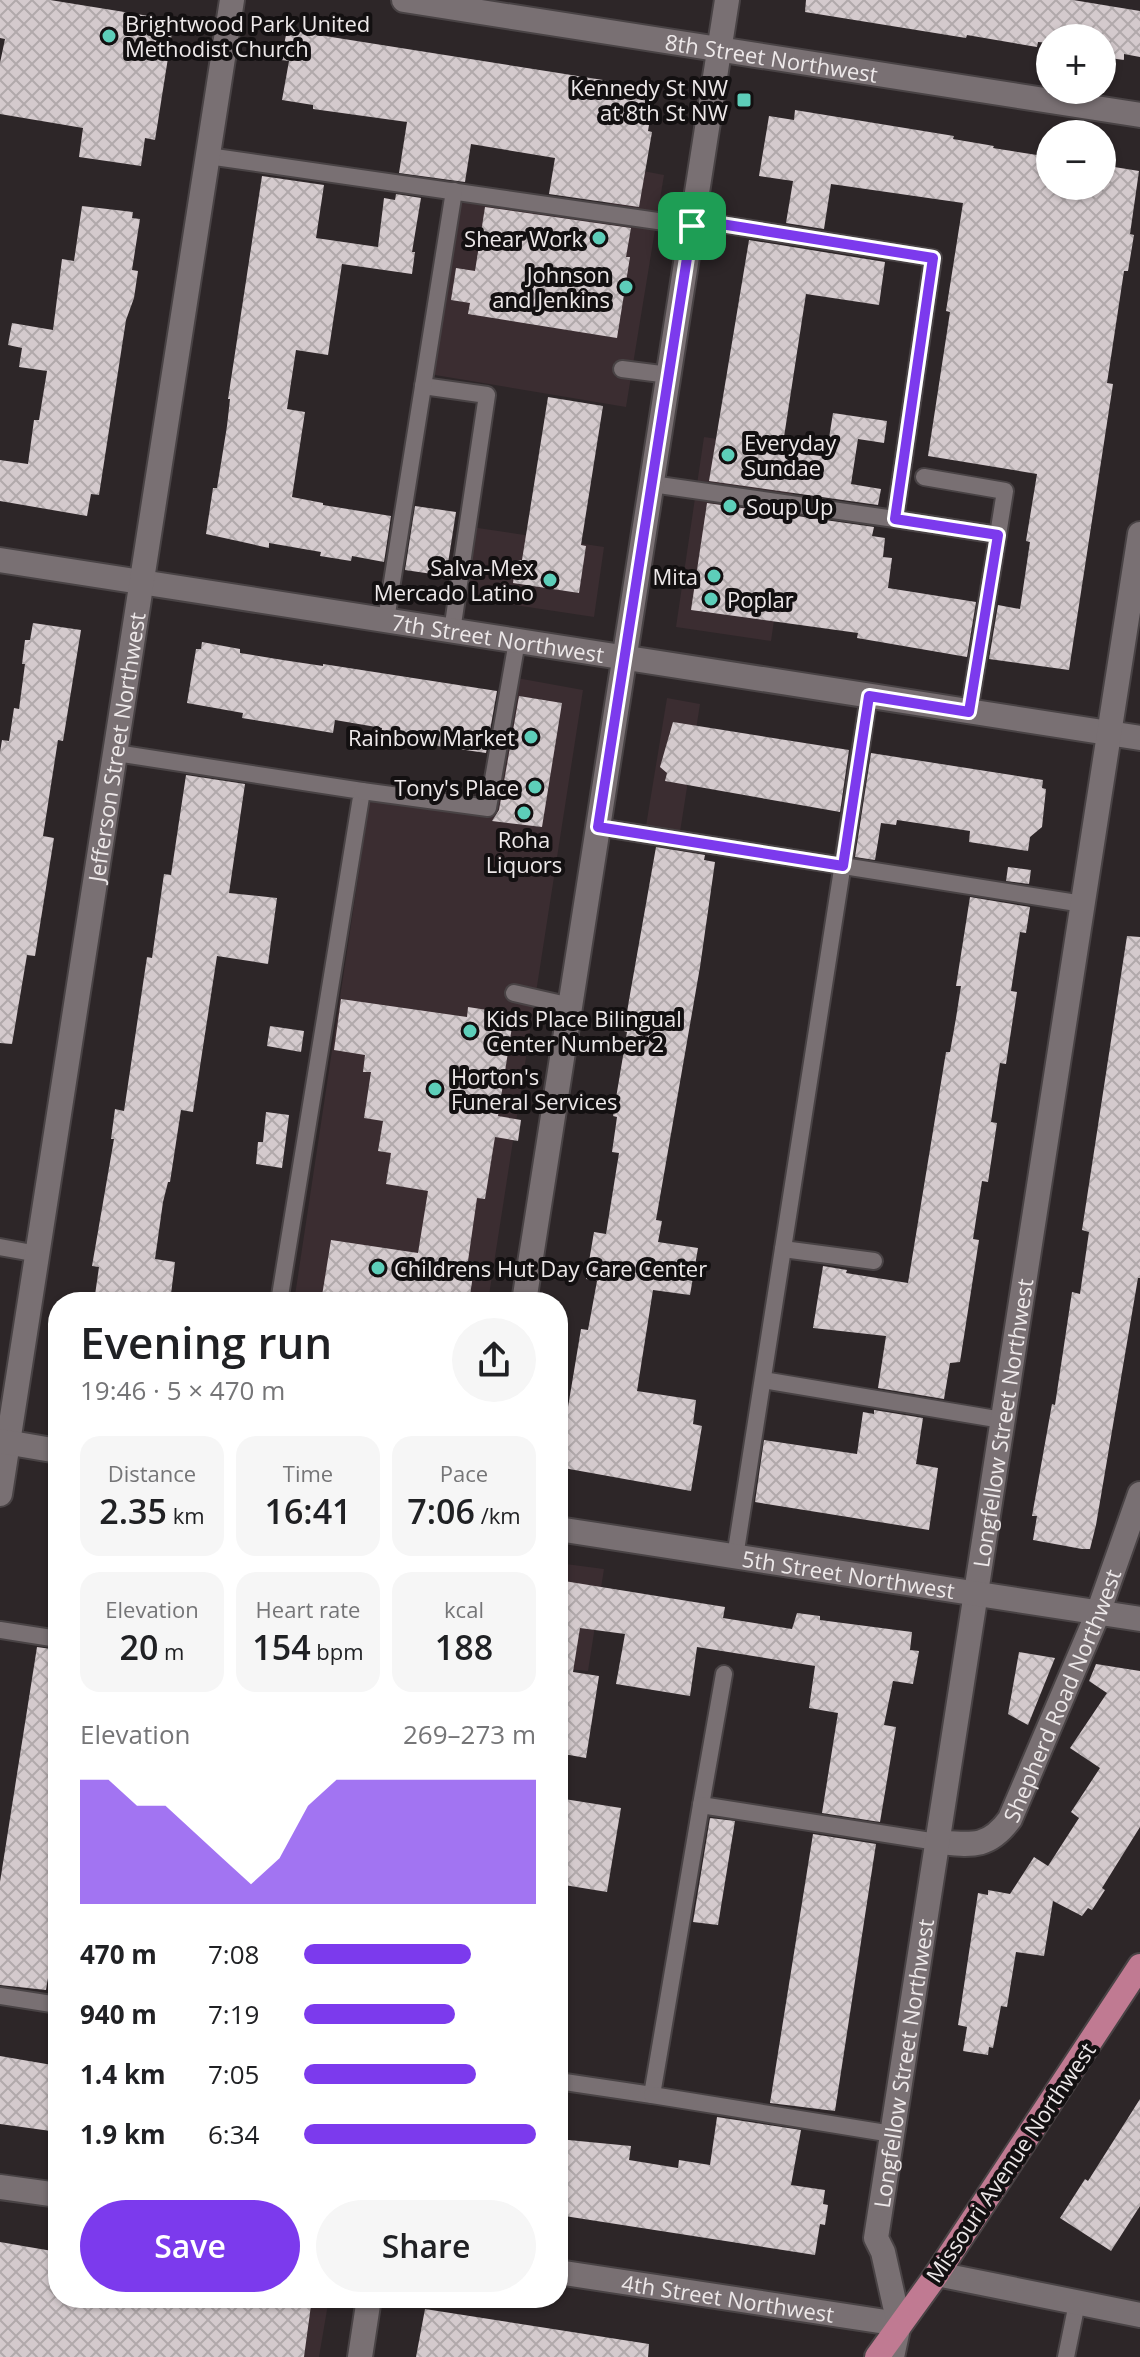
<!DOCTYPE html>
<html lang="en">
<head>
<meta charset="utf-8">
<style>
  body { margin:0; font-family:"Open Sans",sans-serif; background:#f6f6f6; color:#202124; height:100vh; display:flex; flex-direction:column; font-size:30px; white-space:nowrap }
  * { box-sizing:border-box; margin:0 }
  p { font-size:26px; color:#757577 }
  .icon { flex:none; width:44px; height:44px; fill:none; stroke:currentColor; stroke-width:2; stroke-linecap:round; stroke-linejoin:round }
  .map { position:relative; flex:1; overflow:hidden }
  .details { position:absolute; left:48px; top:1292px; width:520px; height:1016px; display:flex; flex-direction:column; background:#fff; border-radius:32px; box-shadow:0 2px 6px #0004 }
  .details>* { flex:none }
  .controls { position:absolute; left:1036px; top:24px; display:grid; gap:16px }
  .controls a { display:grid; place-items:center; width:80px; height:80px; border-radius:50%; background:#fff; box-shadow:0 2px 6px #0004; font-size:40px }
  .pin { position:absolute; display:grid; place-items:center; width:68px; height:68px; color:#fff; margin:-34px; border-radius:16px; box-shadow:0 4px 12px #0006 }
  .round { display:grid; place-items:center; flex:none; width:84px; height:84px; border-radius:42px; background:#f6f6f6 }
  .head { display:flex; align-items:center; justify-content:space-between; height:136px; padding:0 32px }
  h1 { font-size:44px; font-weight:600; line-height:60px }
  .figures { display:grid; grid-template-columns:repeat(3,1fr); gap:12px; height:136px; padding:8px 32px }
  .figures div { display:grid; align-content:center; border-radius:20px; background:#f6f6f6; text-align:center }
  .figures b { font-size:34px; font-weight:600 }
  .figures small { font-size:22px; font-weight:400 }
  .figures p { font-size:22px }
  .chart { height:224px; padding:16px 32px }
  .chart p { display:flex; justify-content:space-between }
  .chart svg { width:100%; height:144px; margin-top:8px; fill:#7c3aed; opacity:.7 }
  .cta { display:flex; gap:16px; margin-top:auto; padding:16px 32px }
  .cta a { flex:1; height:92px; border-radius:48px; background:#7c3aed; color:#fff; font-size:32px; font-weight:600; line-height:92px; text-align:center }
  .cta a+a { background:#f6f6f6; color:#202124 }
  ul { padding:0 32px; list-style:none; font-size:26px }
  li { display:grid; grid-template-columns:128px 96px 1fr; align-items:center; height:60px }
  li i { height:20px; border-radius:10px; background:#7c3aed }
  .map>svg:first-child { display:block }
  .built { fill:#3b2d31 }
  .building { fill:url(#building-cross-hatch) }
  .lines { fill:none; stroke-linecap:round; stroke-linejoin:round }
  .lane-casing { stroke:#494345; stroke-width:20 }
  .street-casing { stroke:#494345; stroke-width:28 }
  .secondary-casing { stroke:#494345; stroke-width:28 }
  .primary-casing { stroke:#494345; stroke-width:28 }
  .lane { stroke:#797073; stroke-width:16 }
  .street { stroke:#797073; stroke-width:24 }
  .secondary { stroke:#797073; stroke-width:24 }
  .primary { stroke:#c07a92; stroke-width:24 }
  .route-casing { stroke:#fff; stroke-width:16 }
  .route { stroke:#7c3aed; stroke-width:10 }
  .poi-dot { fill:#5dceb9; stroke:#131011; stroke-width:3 }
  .labels { text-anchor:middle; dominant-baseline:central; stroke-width:8; stroke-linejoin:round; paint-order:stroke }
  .poi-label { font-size:22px; fill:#ede8e9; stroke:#131011; text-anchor:start }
  .street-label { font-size:22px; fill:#ede8e9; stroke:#131011 }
</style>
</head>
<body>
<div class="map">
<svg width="1140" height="2357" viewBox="0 0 1140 2357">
  <defs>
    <pattern id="building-cross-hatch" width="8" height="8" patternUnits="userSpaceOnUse" patternTransform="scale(2)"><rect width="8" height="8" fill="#d4cacd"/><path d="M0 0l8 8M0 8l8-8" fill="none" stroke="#b1a9ab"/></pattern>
  </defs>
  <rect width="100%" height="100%" fill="#2d2628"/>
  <!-- built -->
  <g class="built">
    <path d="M617,166L664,175L626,407L417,372L446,185L609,208Z"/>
    <path d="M704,437L799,451L771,641L676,627Z"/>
    <path d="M471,527L604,547L594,617L461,597Z"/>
    <path d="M517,678L583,690L488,1302H294L370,799L489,817Z"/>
    <path d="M667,698L700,704L680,832L646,826Z"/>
    <path d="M558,1563L604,1569L588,1671L558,1668Z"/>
    <path d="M275,2298H329L319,2357H263Z"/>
  </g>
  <!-- building -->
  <g class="building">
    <path d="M0,0H50L174,20L155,140L145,138L141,166L79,157L83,128L0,114V63L5,39L0,38Z"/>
    <path d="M806,0H1073L1140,11V57L1124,54V60L1102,57V38H1050V43L1038,42L1037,47L967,35L966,38L805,12Z"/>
    <path d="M287,30L603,80L645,90L653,101L648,131L652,132L639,207L549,194L555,158L471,144L465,182L399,173L407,122L313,109V105L282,100L289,61L281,60Z"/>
    <path d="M795,110L954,136L953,139L994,146L993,148L1050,157V186H1102V165L1139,171L1130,234L1134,235L1128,271H1124L1111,357L1107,383L1113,384L1069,670L989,659L998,605L1020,609L1030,542L1026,541L1037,474L928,456L950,312L946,311L963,203L831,184L824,229L786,223L793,181L759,176L769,116L794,120Z"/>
    <path d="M262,176L324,185L316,238L378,247L384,198L395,200L396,194L421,198L412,252H415L412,274L342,264L328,355L296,350L287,409L305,412L292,497L323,503V505L391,516L384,562L352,556L351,561L320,556L321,552L269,543V548L206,534L213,488H217L227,426L230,399H228Z"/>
    <path d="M82,206L133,212L132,218L140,219L132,270L138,271L134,298L126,320L99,495L91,494L87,516L0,501V460L28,464L34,420H39L47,371L19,367L22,348L8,345L12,323L53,330L62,259L74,261Z"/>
    <path d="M485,207L631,228L626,257H630L617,338L468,314L470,303L451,300L456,268L475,271Z"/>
    <path d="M749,240L885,262L879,305L806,294L782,450L826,457L833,413L887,421L884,443L858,439L851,484L881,489L878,505L709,481Z"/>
    <path d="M548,397L603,406L581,545L586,546L579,593L513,583L516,560H522Z"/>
    <path d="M707,503L874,527L872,536L885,538L883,557L892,558L888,588L976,602L967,657L857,638L858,633L691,610Z"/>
    <path d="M415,506L456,512L446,576L405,570Z"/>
    <path d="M33,623L81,630L63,741L58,740L43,836L54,838L35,956L27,955L12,1044L0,1043V752L2,740L9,741L14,708L19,709L25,664H22L25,640H30Z"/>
    <path d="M202,642L240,649V653L283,660L323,666V664L497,691L486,753L397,740L398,737L381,735L382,728L335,720L333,733L242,718L243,713L187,703L196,649H201Z"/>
    <path d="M519,696L562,703L542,827L492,821L499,810Z"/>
    <path d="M673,722L849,750L840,812L665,781L667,773L660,767Z"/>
    <path d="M871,753L1043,780L1042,788L1046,789L1042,827L1030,837L1028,851L969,842L970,831L897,820L896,825L881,823L875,860L855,857Z"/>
    <path d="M186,775L245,784L229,893L277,898L268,964L217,956L193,1112L181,1110L170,1182H168L163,1202L155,1259L175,1262L170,1302H94L99,1267L92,1266L114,1139H111L115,1109L124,1111L147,957L152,958L164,874L171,875Z"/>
    <path d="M656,847L705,855L704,860L715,862L700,967L656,1220L662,1221L658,1242L698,1248L690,1295L653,1290L637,1391L696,1400L693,1424L702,1426L691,1491L558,1467L581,1329L588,1330L597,1281L586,1279L594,1232L606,1234L619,1153L612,1152L617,1117L613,1116L627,1032L624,1031L629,1000Z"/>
    <path d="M1008,867L1031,870L1029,884L1006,881Z"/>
    <path d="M970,897L1030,907L1026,933L1020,932L1011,991L1017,992L1006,1064L1000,1063L991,1122L997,1123L988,1182L982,1181L973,1239L979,1240L960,1362L950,1363L944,1399L878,1388L886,1336L813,1328L823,1266L847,1270L846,1273L908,1283L946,1052H950L956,1018L961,986H956Z"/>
    <path d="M1127,936L1140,937V1278H1138L1096,1525L1090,1549H1082L1033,1540L1037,1516H1032L1052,1404L1055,1405L1072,1292L1080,1294L1089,1232L1082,1230Z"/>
    <path d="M341,999L467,1017L468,1007L514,1014L498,1116L521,1120L518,1141L495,1137L485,1199L477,1198L468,1261L475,1262L469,1302H321L331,1240L418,1253L428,1191L386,1184L391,1153L378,1151L383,1121L364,1118L371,1072H363L365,1055L334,1050Z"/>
    <path d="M270,1026L304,1031L301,1052L267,1046Z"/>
    <path d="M266,1112L289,1115L282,1168L256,1164L258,1142H263Z"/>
    <path d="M874,1410L923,1418L916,1464L938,1468L929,1530L755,1502L764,1440L857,1454L863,1412L874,1414Z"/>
    <path d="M558,1580L725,1607L723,1618L792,1629L797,1613L820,1616V1620L912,1632L910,1650L919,1651L913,1684L893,1681L884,1725L896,1727L880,1822L822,1813L838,1713L809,1708L815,1666L697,1647L690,1696L616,1684L625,1634L580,1628L573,1672L599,1676L586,1758L558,1753Z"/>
    <path d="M37,1647L58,1650V1917L46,1990L0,1985V1882Z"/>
    <path d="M1019,1652L1055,1658L1028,1725L1008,1714Z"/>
    <path d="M1096,1664L1140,1671V1827L1102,1888L1105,1890L1092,1910L1088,1908L1082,1916L1053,1901L1044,1956L1016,1952L1007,2007L1001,2006L993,2048L989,2047L988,2055L963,2051L967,2027L958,2025L978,1893L988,1895V1890L1010,1894L1034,1857L1048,1866L1079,1818L1071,1812L1100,1768L1070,1748L1107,1693L1089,1681Z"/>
    <path d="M558,1798L621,1808L607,1892L558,1884Z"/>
    <path d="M710,1818L735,1821L718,1925L693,1922Z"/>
    <path d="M813,1834L876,1844L835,2111L770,2103Z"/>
    <path d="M0,2056L58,2066V2132L0,2124Z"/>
    <path d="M1140,2099V2206L1111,2251L1060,2218L1085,2179L1088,2181Z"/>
    <path d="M717,2117L801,2130L791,2185L825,2190L823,2204L828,2205L825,2225L820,2224L815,2255L558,2215V2139L631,2146L629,2160L678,2168L679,2160L710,2165Z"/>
    <path d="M0,2242L58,2252V2298H312L304,2357H0Z"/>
    <path d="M425,2309L649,2344L648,2357H416Z"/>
  </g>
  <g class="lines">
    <defs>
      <g id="lane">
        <path d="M208,156L692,226L721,224L933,258L895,519L998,535L969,712"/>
        <path d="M622,369L669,375"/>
        <path d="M423,386L487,395L452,631"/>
        <path d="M924,477L1005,491L998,535"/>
        <path d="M652,484L895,519"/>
        <path d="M386,620L454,191"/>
        <path d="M116,753L362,791L279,1302"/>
        <path d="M362,791L488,808L517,641"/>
        <path d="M598,827L1083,904"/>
        <path d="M514,993L571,1006"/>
        <path d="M0,1247L38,1254"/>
        <path d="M783,1249L874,1261"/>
        <path d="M763,1380L1002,1420"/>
        <path d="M735,1557L869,696"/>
        <path d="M0,1630L58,1639"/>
        <path d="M701,1805L724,1674"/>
        <path d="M0,1996L58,2005"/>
        <path d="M558,2081L652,2095L701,1805L937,1842"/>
        <path d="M652,2095L892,2134"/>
        <path d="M1066,2357L1077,2303"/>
      </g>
      <g id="street">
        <path id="s1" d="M404,0L1140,115"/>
        <path id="s2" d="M0,560L1140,738"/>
        <path id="s3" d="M0,1494L232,0"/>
        <path id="s4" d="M937,1842C971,1845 988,1849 1010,1819L1098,1613L1140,1494"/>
        <path d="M0,2187L58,2195"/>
        <path id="s5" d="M558,2272L899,2324"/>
        <path d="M937,2274L1140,2315"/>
        <path id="s6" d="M892,2357L899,2324L883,2252L876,2238L1140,534"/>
      </g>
      <g id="secondary">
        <path d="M524,1302L727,0"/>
        <path d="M0,1441L58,1451"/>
        <path id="s7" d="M558,1529L1140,1619"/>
        <path d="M360,2357L369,2298"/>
      </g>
      <path id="primary" d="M877,2357L937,2274L1140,1966"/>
    </defs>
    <!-- lane casing -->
    <use href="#lane" class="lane-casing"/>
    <!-- street casing -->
    <use href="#street" class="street-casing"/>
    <!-- secondary casing -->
    <use href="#secondary" class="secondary-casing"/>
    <!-- primary casing -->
    <use href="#primary" class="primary-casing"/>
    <!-- lane -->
    <use href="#lane" class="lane"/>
    <!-- street -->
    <use href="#street" class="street"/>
    <!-- secondary -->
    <use href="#secondary" class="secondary"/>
    <!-- primary -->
    <use href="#primary" class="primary"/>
  </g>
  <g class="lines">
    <defs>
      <path id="route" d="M721,224L933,258L895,519L998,535L969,712L869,696L843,866L598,827L692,226Z"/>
    </defs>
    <!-- route casing -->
    <use href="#route" class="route-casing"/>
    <!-- route -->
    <use href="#route" class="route"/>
  </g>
  <!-- markers -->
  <g class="poi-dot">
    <circle cx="109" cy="36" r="8"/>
    <rect x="736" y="92" width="16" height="16" rx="4"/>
    <circle cx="599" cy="238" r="8"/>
    <circle cx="626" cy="287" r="8"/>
    <circle cx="728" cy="455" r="8"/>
    <circle cx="730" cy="506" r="8"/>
    <circle cx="714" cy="576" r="8"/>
    <circle cx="550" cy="580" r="8"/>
    <circle cx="711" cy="599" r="8"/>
    <circle cx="531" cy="737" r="8"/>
    <circle cx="535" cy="787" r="8"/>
    <circle cx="524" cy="813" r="8"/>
    <circle cx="470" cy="1031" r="8"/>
    <circle cx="435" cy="1089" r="8"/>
    <circle cx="378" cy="1268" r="8"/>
  </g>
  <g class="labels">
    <!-- poi labels -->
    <g class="poi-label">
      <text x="125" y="23">Brightwood Park United<tspan x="125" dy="25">Methodist Church</tspan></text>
      <text x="728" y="87" text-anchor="end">Kennedy St NW<tspan x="728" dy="25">at 8th St NW</tspan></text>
      <text x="583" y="238" text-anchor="end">Shear Work</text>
      <text x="610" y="274" text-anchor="end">Johnson<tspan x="610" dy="25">and Jenkins</tspan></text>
      <text x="744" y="442">Everyday<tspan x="744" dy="25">Sundae</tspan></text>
      <text x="746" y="506">Soup Up</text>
      <text x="534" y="567" text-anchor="end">Salva-Mex<tspan x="534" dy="25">Mercado Latino</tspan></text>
      <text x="698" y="576" text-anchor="end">Mita</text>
      <text x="727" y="599">Poplar</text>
      <text x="515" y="737" text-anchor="end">Rainbow Market</text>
      <text x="519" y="787" text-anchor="end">Tony's Place</text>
      <text x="524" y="839" text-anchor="middle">Roha<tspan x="524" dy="25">Liquors</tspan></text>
      <text x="486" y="1018">Kids Place Bilingual<tspan x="486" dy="25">Center Number 2</tspan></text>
      <text x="451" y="1076">Horton's<tspan x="451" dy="25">Funeral Services</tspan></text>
      <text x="394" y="1268">Childrens Hut Day Care Center</text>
    </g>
    <!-- street labels -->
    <g class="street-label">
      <text stroke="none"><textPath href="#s1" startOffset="372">8th Street Northwest</textPath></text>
      <text stroke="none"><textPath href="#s2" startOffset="504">7th Street Northwest</textPath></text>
      <text stroke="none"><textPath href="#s3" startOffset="756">Jefferson Street Northwest</textPath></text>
      <text stroke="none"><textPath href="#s6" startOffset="948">Longfellow Street Northwest</textPath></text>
      <text stroke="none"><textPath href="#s7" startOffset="294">5th Street Northwest</textPath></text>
      <text stroke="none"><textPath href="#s4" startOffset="216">Shepherd Road Northwest</textPath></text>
      <text stroke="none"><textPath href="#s6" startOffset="300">Longfellow Street Northwest</textPath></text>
      <text transform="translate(1010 2162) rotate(-56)">Missouri Avenue Northwest</text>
      <text stroke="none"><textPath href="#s5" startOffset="172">4th Street Northwest</textPath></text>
    </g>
  </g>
</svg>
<div class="controls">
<a>+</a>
<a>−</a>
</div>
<div class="pin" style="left:692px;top:226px;background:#1e9e55"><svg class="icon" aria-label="arrive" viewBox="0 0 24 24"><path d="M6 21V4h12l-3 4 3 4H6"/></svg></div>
<section class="details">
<div class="head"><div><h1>Evening run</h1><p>19:46 · 5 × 470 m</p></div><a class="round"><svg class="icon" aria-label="share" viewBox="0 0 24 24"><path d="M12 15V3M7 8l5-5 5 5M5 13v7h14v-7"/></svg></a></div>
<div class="figures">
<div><p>Distance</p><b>2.35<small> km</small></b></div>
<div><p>Time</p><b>16:41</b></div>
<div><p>Pace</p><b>7:06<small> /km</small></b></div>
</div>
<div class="figures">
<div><p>Elevation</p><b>20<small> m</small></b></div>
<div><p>Heart rate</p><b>154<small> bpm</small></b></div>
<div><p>kcal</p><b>188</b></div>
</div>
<div class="chart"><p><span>Elevation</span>269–273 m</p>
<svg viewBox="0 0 160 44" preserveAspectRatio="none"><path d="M0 44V6L10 6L20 14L30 14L40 22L50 30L60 38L70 30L80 14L90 6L100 6L110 6L120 6L130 6L140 6L150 6L160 6V44z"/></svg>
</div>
<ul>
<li><b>470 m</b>7:08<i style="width:72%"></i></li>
<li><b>940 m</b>7:19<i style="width:65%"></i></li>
<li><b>1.4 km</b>7:05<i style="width:74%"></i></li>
<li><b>1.9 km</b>6:34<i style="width:100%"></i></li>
</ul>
<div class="cta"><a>Save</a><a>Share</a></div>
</section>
</div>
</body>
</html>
